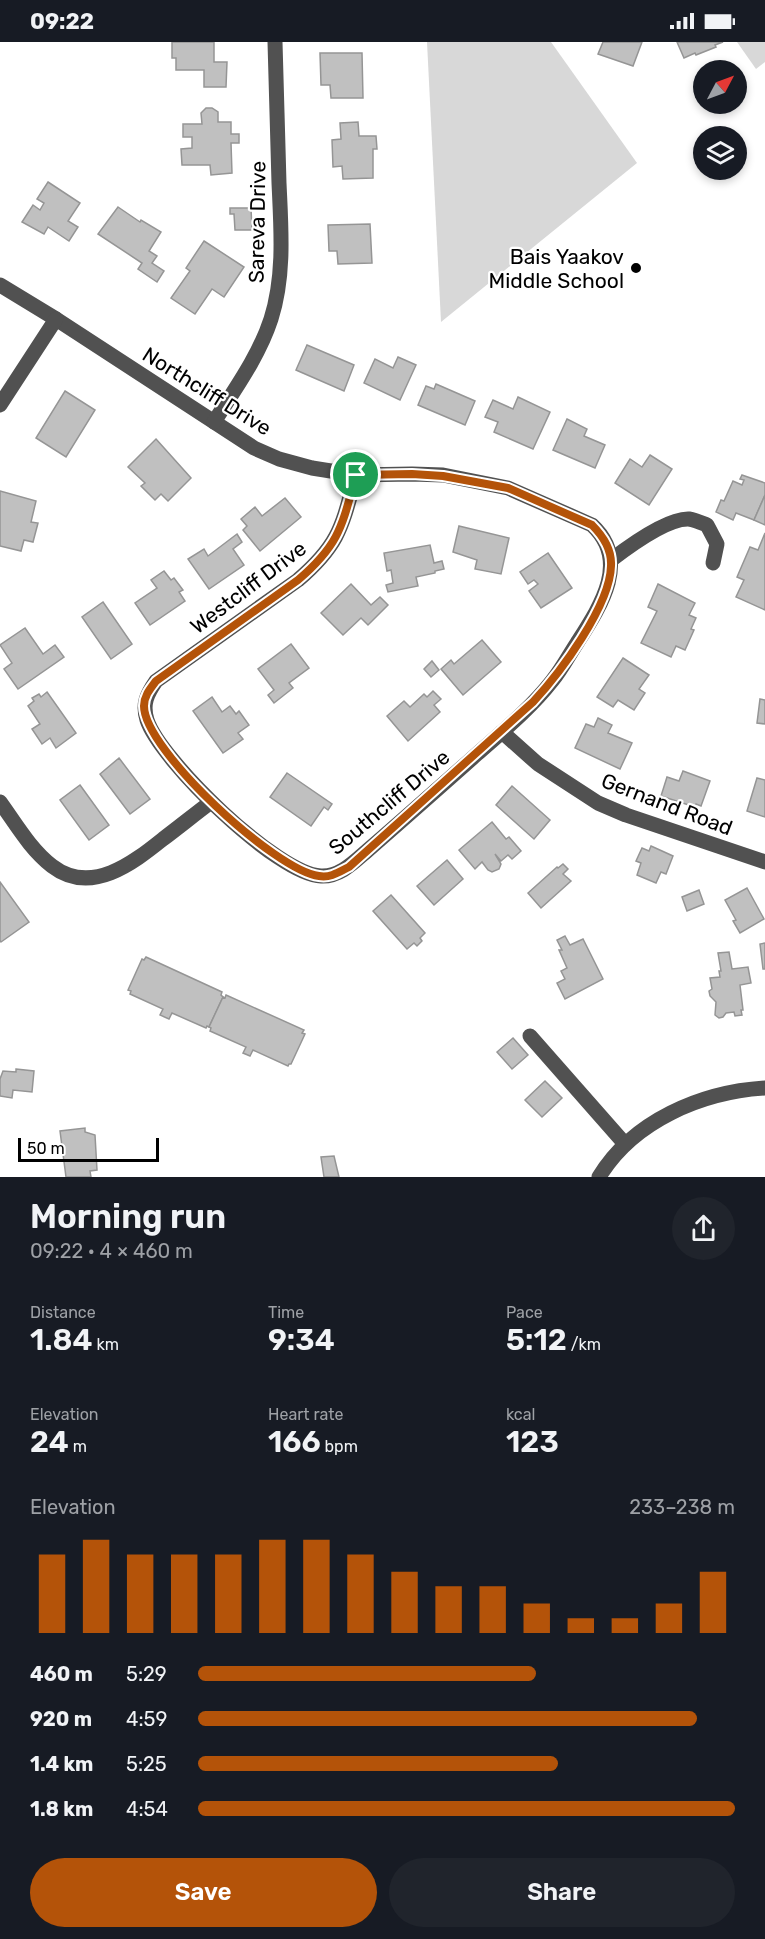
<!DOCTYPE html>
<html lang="en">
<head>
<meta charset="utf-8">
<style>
  body { margin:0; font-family:Rubik,sans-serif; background:#20242c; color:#f1f3f6; height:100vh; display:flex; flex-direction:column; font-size:22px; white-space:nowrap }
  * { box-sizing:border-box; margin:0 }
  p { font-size:20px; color:#9ea1a6 }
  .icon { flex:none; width:33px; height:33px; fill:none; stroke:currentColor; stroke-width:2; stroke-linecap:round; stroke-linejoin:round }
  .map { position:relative; height:1135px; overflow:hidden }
  .panel { display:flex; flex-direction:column; background:#171b24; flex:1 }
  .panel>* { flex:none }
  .needle { width:39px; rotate:49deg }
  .controls { position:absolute; left:693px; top:18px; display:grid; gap:12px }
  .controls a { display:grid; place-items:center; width:54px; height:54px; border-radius:50%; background:#171b24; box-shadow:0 3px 9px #0003; font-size:30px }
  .scale { position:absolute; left:18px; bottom:15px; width:141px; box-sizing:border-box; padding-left:6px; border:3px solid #000; border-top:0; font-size:16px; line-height:21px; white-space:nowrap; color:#000; -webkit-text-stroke:4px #fff; paint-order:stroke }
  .pin { position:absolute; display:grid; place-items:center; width:51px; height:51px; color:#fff; margin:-26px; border:3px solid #fff; border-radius:50%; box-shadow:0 2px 6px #0007 }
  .round { display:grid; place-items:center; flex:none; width:63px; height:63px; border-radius:32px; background:#20242c }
  .summary { display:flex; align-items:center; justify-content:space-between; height:102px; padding:0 30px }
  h1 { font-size:33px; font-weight:600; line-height:45px }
  .metrics { display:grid; grid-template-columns:repeat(3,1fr); gap:9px; height:102px; padding:6px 30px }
  .metrics div { display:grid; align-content:center }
  .metrics b { font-size:30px; font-weight:600 }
  .metrics small { font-size:16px; font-weight:400 }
  .metrics p { font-size:16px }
  .chart { height:168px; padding:12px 30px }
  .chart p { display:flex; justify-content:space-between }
  .chart svg { width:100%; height:108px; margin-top:6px; stroke:#b45309; stroke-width:6 }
  .cta { display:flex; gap:12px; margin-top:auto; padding:12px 30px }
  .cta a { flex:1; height:69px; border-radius:36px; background:#b45309; color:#fff; font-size:24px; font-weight:600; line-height:69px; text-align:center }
  .cta a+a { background:#20242c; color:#f1f3f6 }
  ul { padding:0 30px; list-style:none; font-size:20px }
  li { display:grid; grid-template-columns:96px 72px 1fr; align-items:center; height:45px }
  li i { height:15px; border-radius:8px; background:#b45309 }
  .status { display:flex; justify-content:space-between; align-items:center; height:42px; padding:0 30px; background:#171b24; direction:ltr }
  .status svg { height:16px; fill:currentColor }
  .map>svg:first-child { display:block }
  .green { fill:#d8d8d8 }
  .building { fill:#c0c0c0; stroke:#959595; stroke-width:1.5 }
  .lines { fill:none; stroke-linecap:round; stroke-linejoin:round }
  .minor { stroke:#515151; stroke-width:15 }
  .route-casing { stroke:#fff; stroke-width:12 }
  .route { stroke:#b45309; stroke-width:8 }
  .poi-dot { fill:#000; stroke:#fff; stroke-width:2 }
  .labels { text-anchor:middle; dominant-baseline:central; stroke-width:4.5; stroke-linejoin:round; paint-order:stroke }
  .street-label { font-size:21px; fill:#000; stroke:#fff }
  .poi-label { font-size:21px; fill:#000; stroke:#fff; text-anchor:end }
</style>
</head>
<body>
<div class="status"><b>09:22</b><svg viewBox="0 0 49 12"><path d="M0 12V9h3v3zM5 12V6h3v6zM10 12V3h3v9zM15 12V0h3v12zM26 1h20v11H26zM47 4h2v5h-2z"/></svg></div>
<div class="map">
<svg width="765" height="1135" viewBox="0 0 765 1135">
  <rect width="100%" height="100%" fill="#fff"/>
  <!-- green -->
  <g class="green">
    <path d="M427,0H551L637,121L441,280Z"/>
    <path d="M737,0H765V20L756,27Z"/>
  </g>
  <!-- building -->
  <g class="building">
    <path d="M172,0H214V20H227L226,45H204V28H176V16H172Z"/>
    <path d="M603,0H642L633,24L598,12Z"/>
    <path d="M677,0H723L715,3L716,5L696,13L695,11L684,16Z"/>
    <path d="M320,11H362L363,56H331L330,43H321Z"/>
    <path d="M206,66H212L218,70V80H231V92H239V101H231L232,131L211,133L210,123H182L181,107L192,106V95H183V82H202L201,71Z"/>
    <path d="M358,80L359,94H376L377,107H373V136L343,137L342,124L333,125L332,98L341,97L340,81Z"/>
    <path d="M48,140L80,161L68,179L78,185L69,199L48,185L44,192L22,180L33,163L40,168L44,161L37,157Z"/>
    <path d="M118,165L140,180L141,178L161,190L149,209L157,214L152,221L164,229L157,240L138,227L142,221L98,192Z"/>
    <path d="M230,166H251L252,188H235L234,172H230Z"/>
    <path d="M370,182L372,221L338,222L337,209H329L328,183Z"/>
    <path d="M204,199L244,225L224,255L212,247L195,272L171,256L190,229L186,226Z"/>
    <path d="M307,303L354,323L344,349L296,328Z"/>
    <path d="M398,315L416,323L400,358L364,341L375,317L393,326Z"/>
    <path d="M436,342L475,359L465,383L418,363L426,344L434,347Z"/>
    <path d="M65,349L95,368L66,415L36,396Z"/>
    <path d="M518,355L550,370L533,407L494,390L498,380L485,375L493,358L513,367Z"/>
    <path d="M567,377L587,387L584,394L605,403L595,426L553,408Z"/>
    <path d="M156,397L191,436L168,459L161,452L155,458L141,444L145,441L128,425Z"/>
    <path d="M650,413L672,427L649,463L615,441L630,417L642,425Z"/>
    <path d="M742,433L765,441V453L754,478L736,471L733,478L716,470L721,458L724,459L733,439L742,443L744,438L740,437Z"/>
    <path d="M0,449L36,459L31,480L38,481L33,500L24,498L21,509L0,504Z"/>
    <path d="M765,453V483L754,478Z"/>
    <path d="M285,456L301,475L260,509L243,488L247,484L241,477L255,465L262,474Z"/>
    <path d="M459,484L509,496L501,532L475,527L477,518L453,510Z"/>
    <path d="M765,491V568L736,555L744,538L737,535L750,505L758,508Z"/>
    <path d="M237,492L242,500L233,507L244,523L209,547L188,517L204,507L208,514Z"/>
    <path d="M430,503L434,521L442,519L444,527L435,529V531L416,535L418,544L388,550L386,543L393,541L391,528L387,529L384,511Z"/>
    <path d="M548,511L572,546L541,566L529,549L538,542L534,538L528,542L520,530Z"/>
    <path d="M164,529L171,538L174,536L183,548L179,550L185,559L150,583L135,561L157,546L151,538Z"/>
    <path d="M351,542L371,563L380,555L388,563L368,583L361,576L343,593L321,571Z"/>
    <path d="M658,542L695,561L689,573L696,576L691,587L694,588L685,608L676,604L671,615L641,601L657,569L648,565Z"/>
    <path d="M103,560L132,602L111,617L82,575Z"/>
    <path d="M25,586L43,612L55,603L64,615L18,647L4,627L12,621L0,603Z"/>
    <path d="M482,598L501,620L463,653L441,627L451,618L454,622Z"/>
    <path d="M291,602L309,626L289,641L293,646L274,661L268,653L274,648L258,627Z"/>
    <path d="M623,616L649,633L639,647L645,651L634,668L618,658L613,665L597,655Z"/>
    <path d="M432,619L439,628L431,635L424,627Z"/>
    <path d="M433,649L441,657L434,663L440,670L408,699L387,674L404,659L410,665L424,652L427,655Z"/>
    <path d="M47,650L76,691L56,706L50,696L42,702L32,687L40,682L28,664L34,659L32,656L39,652L41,655Z"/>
    <path d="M212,655L222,670L230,664L236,672L239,669L249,683L238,691L243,697L223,711L193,669Z"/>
    <path d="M760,657L765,658V682L757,681Z"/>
    <path d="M598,676L612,683L608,691L632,701L620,727L575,706L586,682L594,685Z"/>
    <path d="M119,716L150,757L130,772L100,732Z"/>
    <path d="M683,729L710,739L701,764L696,762L695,765L661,754L667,735L679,739Z"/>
    <path d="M287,731L332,762L328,768L324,765L311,784L270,755Z"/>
    <path d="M757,736L765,738V775L747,769Z"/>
    <path d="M80,743L109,783L89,798L60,758Z"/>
    <path d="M512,744L550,778L534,797L496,763Z"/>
    <path d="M492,780L506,797L509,795L521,809L512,817L508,813L501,819L495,812L501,822L499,827L492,830L488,828L482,820L475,827L459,808Z"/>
    <path d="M651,804L673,814L666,832L661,830L656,841L637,833L641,821L636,819L642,806L649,809Z"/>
    <path d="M447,818L463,837L434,863L417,844Z"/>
    <path d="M563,822L568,827L563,832L571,839L541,866L528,851L557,825L558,826Z"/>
    <path d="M0,840L29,880L1,900L0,898Z"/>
    <path d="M747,846L764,877L740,891L733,879L736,878L725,858Z"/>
    <path d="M699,848L704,862L687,869L682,855Z"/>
    <path d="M391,853L425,891L420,896L422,899L417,904L414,901L407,907L373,869Z"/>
    <path d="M565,894L570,903L583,897L603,937L565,957L557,941L565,937L561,929L567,926L559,908H562L557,898Z"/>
    <path d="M765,901V927H763L760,902Z"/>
    <path d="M729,910L732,927L748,925L751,941L740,943L743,968H741L742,973L735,974L734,970L726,971L723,975L719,976L715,973L716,960L710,954L709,949L712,947L710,936L720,935L719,929H721L718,911Z"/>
    <path d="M146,915L222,950L221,953L223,955L209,985L207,984L206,986L172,971L169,977L160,973L163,967L130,952L131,949L128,948L142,917L144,918Z"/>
    <path d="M226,953L304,988L302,991L305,992L291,1022H289L288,1024L253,1008L250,1014L243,1011L246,1005L210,989L211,986L209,985L223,955L225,956Z"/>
    <path d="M513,996L528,1013L512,1027L497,1010Z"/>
    <path d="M16,1027L34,1029L32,1050L13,1048L12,1056L0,1054V1037L3,1029L16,1030Z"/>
    <path d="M545,1039L562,1056L542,1075L525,1058Z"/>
    <path d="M85,1086V1090L95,1093L97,1128L90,1129L91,1135H66L60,1089Z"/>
    <path d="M334,1114L339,1135H324L321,1115Z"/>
  </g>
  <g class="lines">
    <!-- minor -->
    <g class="minor">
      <path d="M0,243L56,277L254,406L279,417L312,426L356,433L412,432L443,433L508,446L592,483C631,519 600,565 577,601C569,613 562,627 552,639C531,666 503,689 477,712C441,744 405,776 368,808C354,820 340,835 321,834C278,833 160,718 147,678C142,662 147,652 156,639L298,538C340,502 342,484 356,433"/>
      <path d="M0,363L56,277"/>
      <path d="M214,380C235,347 259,314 271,277C285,233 281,186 279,141C278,94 276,47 275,0"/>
      <path d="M611,518C628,505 667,476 689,477C695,478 702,481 707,483L717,502L713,521"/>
      <path d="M502,690L538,722L598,761L626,773L765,820"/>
      <path d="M0,760C16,782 30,807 52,824C91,854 133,821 163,797C179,785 195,772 211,760"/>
      <path d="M530,994L625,1102"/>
      <path d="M599,1135C633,1079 701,1050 765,1046"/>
    </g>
  </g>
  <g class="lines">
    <defs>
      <path id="route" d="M412,432L443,434L508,446L592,483C603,494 612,507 611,524C610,564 560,631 533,660L349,825C339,830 331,836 319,834C276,829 144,708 144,664C144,654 150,647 156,639L298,538C340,502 342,484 356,433Z"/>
    </defs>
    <!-- route casing -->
    <use href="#route" class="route-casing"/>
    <!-- route -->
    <use href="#route" class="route"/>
  </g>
  <!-- markers -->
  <circle class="poi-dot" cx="636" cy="226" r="6"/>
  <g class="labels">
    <!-- street labels -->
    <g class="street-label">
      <text transform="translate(257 180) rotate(-89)">Sareva Drive</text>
      <text transform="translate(207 349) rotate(32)">Northcliff Drive</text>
      <text transform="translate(248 545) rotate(-37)">Westcliff Drive</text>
      <text transform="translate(389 760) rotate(-40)">Southcliff Drive</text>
      <text transform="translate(667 762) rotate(21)">Gernand Road</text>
    </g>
    <!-- poi labels -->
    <g class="poi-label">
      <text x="624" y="214">Bais Yaakov<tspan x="624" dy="24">Middle School</tspan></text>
    </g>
  </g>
</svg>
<div class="controls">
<a><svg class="needle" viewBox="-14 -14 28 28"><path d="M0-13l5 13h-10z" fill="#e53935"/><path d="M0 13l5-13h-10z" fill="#9ea1a6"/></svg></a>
<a><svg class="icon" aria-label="layers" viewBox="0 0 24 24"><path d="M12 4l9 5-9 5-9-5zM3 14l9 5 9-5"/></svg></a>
</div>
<div class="scale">50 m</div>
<div class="pin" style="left:356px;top:433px;background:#1e9e55"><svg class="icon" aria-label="arrive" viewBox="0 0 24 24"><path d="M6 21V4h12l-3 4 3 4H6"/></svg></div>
</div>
<section class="panel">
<div class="summary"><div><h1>Morning run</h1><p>09:22 · 4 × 460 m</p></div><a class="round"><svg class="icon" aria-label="share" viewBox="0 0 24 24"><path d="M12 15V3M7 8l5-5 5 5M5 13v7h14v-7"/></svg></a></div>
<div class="metrics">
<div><p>Distance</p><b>1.84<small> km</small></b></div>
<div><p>Time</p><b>9:34</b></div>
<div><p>Pace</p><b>5:12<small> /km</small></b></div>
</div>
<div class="metrics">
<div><p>Elevation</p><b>24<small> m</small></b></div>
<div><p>Heart rate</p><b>166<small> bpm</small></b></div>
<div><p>kcal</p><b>123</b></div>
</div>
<div class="chart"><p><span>Elevation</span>233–238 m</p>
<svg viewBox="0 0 160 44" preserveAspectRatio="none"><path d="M5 44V12M15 44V6M25 44V12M35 44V12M45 44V12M55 44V6M65 44V6M75 44V12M85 44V19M95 44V25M105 44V25M115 44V32M125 44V38M135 44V38M145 44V32M155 44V19"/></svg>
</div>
<ul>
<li><b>460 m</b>5:29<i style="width:63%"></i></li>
<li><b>920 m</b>4:59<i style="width:93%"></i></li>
<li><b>1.4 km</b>5:25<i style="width:67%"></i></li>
<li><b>1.8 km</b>4:54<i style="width:100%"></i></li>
</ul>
<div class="cta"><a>Save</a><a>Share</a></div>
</section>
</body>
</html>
